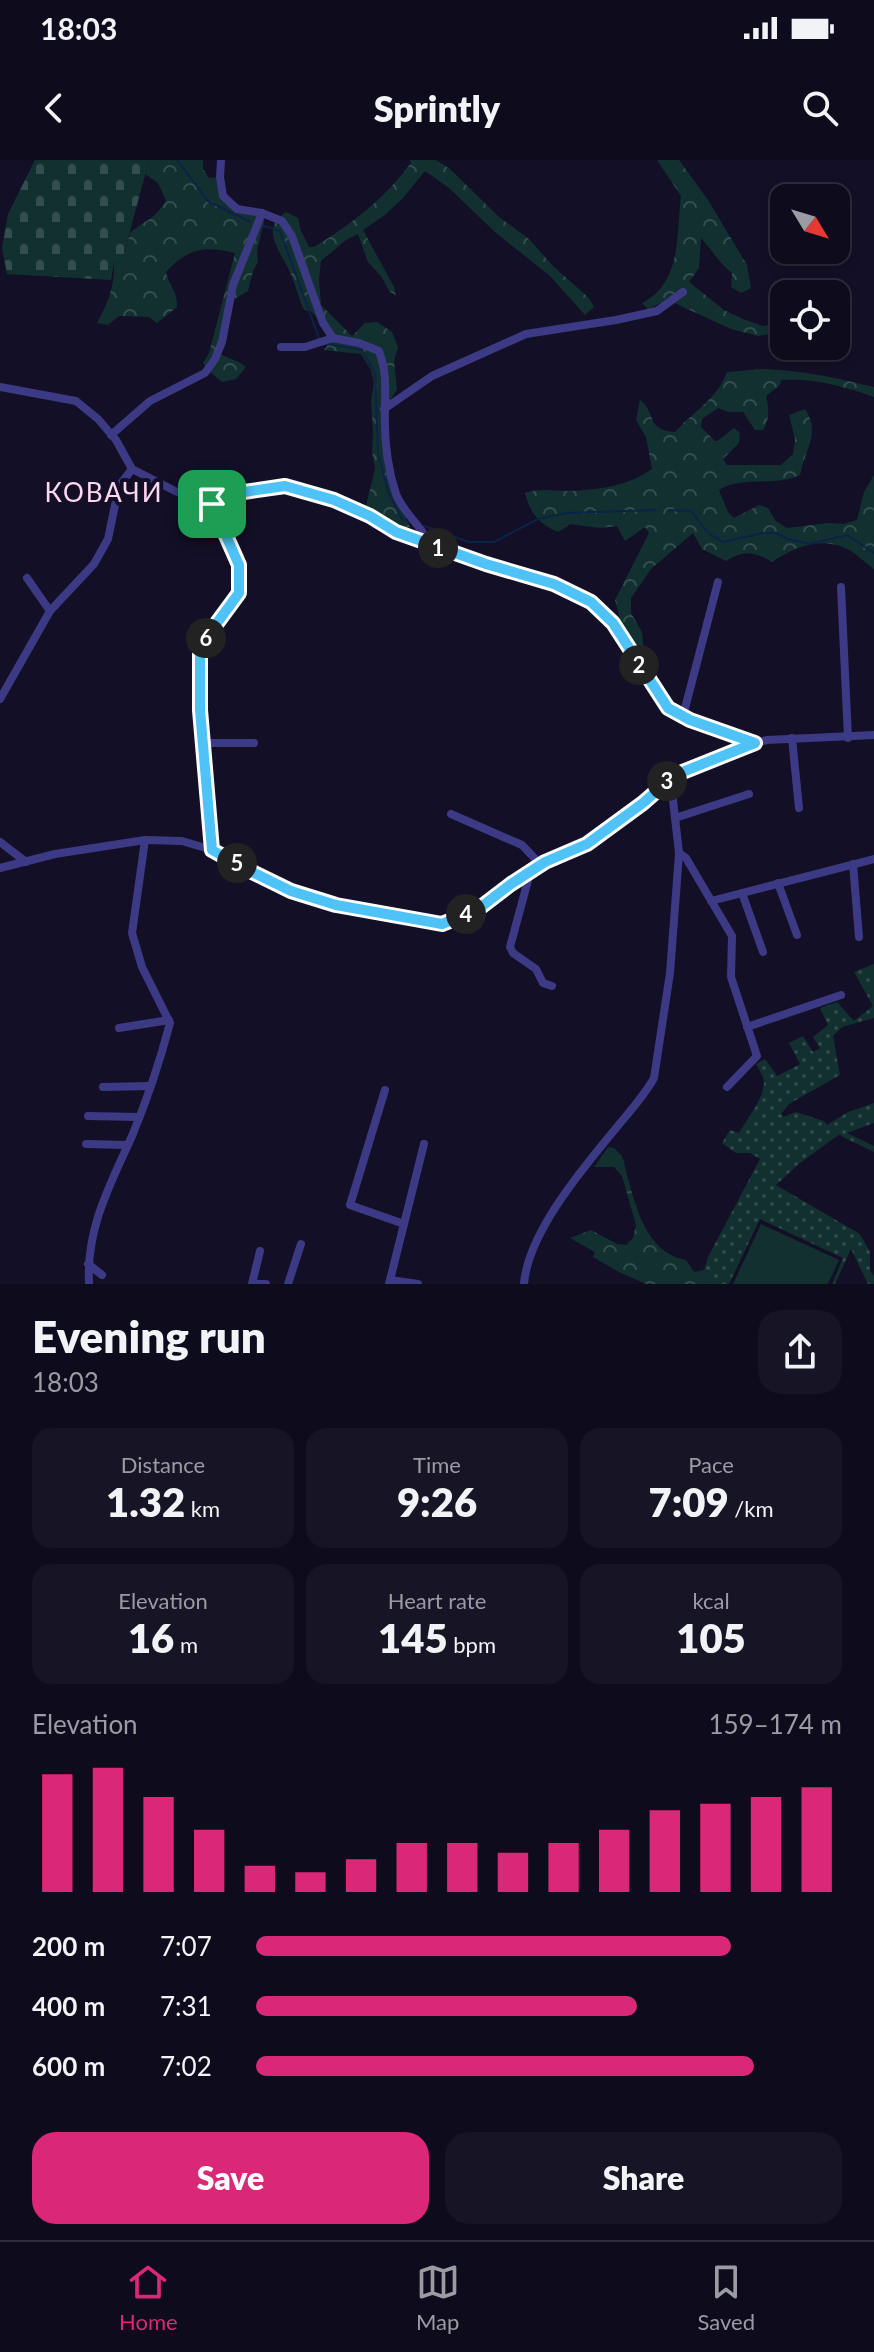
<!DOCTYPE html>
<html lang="en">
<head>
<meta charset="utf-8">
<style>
  body { margin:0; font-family:Lato,sans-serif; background:#171425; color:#f1f3f6; height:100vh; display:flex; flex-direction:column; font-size:30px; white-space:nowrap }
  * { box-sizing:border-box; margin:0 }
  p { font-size:26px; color:#9b9ba3 }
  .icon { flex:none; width:44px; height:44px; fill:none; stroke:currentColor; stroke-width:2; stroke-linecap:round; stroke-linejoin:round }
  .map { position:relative; height:1124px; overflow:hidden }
  .drawer { display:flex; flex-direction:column; background:#0e0b1c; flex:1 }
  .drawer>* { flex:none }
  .needle { width:52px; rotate:128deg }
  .fabs { position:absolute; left:770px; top:24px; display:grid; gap:16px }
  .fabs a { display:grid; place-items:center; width:80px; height:80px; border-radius:16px; background:#0e0b1c; box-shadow:0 4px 12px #0003,0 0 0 2px #2e2b3b; font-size:40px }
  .pin { position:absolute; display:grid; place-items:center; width:68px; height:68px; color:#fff; margin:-34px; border-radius:16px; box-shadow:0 4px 12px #0006 }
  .km { position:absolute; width:40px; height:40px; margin:-20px; border-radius:50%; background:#222; color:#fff; font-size:22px; line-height:40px; text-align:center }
  .round { display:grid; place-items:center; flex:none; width:84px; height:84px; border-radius:24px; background:#171425 }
  .head { display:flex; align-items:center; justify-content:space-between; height:136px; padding:0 32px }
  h1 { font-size:44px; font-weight:800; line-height:60px }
  .stats { display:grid; grid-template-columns:repeat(3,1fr); gap:12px; height:136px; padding:8px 32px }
  .stats div { display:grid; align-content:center; border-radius:20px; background:#171425; text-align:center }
  .stats b { font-size:40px; font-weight:800 }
  .stats small { font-size:22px; font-weight:400 }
  .stats p { font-size:22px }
  .chart { height:224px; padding:16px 32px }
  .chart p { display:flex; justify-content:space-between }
  .chart svg { width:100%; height:144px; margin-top:8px; stroke:#db2777; stroke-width:6 }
  .button { display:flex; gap:16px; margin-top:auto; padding:16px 32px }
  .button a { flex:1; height:92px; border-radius:24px; background:#db2777; color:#fff; font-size:32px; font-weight:800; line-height:92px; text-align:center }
  .button a+a { background:#171425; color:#f1f3f6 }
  ul { padding:0 32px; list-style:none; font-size:26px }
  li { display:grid; grid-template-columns:128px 96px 1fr; align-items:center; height:60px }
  li i { height:20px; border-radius:10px; background:#db2777 }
  .status { display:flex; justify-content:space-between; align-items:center; height:56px; padding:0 40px; background:#0e0b1c; direction:ltr }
  .status svg { height:22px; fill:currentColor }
  header { display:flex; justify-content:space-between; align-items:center; height:104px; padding:0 32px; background:#0e0b1c; font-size:36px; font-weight:800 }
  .tab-bar { display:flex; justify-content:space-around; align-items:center; height:112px; border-top:2px solid #2e2b3b; background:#0e0b1c; font-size:22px; color:#9b9ba3 }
  .tab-bar a { display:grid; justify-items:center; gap:4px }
  .tab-bar .selected { color:#db2777 }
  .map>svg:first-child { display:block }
  .grass { fill:url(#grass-dots) }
  .forest { fill:url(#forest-crowns) }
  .cemetery { fill:url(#cemetery-stones) }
  .pitch { fill:#12302f }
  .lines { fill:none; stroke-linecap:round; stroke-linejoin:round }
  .stream { stroke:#0c2248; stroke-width:2 }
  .minor { stroke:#3d3a85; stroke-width:8 }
  .route-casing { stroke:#fff; stroke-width:16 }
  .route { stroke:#4fc3f7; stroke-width:10 }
  .labels { text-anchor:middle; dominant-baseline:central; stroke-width:8; stroke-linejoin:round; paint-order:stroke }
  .quarter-label { font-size:26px; letter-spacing:2px; fill:#ffd6f0; stroke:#130f26 }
</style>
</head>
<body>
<div class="status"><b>18:03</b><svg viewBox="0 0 49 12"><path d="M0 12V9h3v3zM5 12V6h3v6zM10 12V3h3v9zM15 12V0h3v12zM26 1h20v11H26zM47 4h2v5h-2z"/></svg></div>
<header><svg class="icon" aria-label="back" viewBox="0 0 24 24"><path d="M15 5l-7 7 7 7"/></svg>Sprintly<svg class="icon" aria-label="search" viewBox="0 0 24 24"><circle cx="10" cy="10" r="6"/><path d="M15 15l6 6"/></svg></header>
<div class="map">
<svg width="874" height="1124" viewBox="0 0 874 1124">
  <defs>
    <pattern id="grass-dots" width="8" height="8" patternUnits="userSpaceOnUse" patternTransform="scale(2)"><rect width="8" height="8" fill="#12302f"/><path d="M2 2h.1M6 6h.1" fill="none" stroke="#344d4e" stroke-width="1.8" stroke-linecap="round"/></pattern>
    <pattern id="forest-crowns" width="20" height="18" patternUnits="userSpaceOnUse" patternTransform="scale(2)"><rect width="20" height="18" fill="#12302f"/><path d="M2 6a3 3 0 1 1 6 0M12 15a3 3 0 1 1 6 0" fill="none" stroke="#344d4e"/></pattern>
    <pattern id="cemetery-stones" width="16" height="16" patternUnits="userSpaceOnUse" patternTransform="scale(2)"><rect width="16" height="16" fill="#12302f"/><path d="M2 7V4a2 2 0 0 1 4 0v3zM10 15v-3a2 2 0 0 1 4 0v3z" fill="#344d4e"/></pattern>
  </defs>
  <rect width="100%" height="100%" fill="#130f26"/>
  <!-- grass -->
  <path class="grass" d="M874,804V858L842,867L833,876L840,915L789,944L781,954L783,957L796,952L824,961L827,965L848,952L874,943V963L847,973L874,986V992L843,977L840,974L800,1003L776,1025L860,1074L870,1092V1110L874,1116V1124H868L851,1089L835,1124H832L843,1098L760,1059L729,1124H709L712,1115L704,1110L708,1097L760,999L750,993H736L722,983L730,970L739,973C747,959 763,940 764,923C764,916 759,910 756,904L765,899L777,916L800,904L789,883L803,876L813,892L820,888L813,877L828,865L820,848L837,842L854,861L873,846L854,812Z"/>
  <!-- forest -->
  <g class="forest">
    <path d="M149,0H203V9L209,18L220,17C225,48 233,48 262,53L264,62L257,90L258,102L253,111L248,131L230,142L218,192C227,199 237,199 246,207L236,219L222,222L211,213L203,203L209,193L235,93C205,85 186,89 166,112C169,125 178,133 177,147L157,163L149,157L119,156L108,165L97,163C108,143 115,126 114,103L122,101L130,73C146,59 152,62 166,41L158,23L145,14Z"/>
    <path d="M410,0H436L450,9L498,56L529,79L554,107L589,138L594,147L585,155L550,116L495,72L449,28L425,11L403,38L385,55L363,70L394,127L396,135L390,132L381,116L368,102L358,74L346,80L321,101L319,120L321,145L352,176L365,163L377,162L392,172L398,187L394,201L397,230L384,249L397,337L410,367L396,372L364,354L375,309L372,291L373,272L371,241L374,223L371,210L361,194L324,190L333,178L312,152L304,150C298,137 294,119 288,108C279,90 260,67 286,52L298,58L301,71L309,87H314C352,64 385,38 411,3Z"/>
    <path d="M657,0H679L708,40L747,105L751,128L741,133L731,127L732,113C719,103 712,90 701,78L699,108L689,122L724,150L743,159L763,166L784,163V172L758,176L731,169L668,140L648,149L642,143C682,123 676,76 681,36Z"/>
    <path d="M762,209C801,210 836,218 874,227V237C846,227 811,217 781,220L780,225L766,236C769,248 770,259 763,270H755L743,252H729L718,248L702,259L701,267L716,282L734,268L740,273L739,283L723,299L727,305H781L793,294L795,279L789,255L805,249C821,273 805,289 800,315C776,327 742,315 719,330L728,352L734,358L759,345L768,348L776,361L787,368L828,363L844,364L857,360L864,332L874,315V409C864,402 854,391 843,387C816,377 793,388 772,402C753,391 744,390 726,401L702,389L693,373L651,409L631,438V453L642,472L644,492L627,486L615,440L649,373L645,367L625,381L617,366L600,368L570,364L558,372C539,364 530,353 525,333C542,328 551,331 568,331C598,330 628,326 652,309L646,277L636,260L640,240C657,253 645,270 675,272C694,251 718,238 727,212Z"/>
    <path d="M608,987L614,988L622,996C633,1033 641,1092 686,1100L694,1112L704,1110L713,1115L709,1124H646L617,1111L593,1097L595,1092L570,1078L591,1070L617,1084L626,1085L633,1078L636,1065L622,1016L614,1007H594Z"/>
  </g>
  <!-- cemetery -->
  <path class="cemetery" d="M35,0H149L122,101L114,103L111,120L7,114L2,88L8,54Z"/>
  <!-- pitch -->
  <path class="pitch" d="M761,1064L839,1100L828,1124H733Z"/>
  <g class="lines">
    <!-- stream -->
    <g class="stream">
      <path d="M177,0L208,41L250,62"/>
      <path d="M264,66L280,71L319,178"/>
      <path d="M327,184L362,190L375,213L378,293L388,332L402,359L410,362"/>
      <path d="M669,350L691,351L708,373L723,382L763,373H776L788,379L810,384L847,375L874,393"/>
      <path d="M424,366L469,382H494L538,359L567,353L655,350"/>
    </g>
    <!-- minor -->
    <g class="minor">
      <path d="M221,0L220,17L223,36L237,49L262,53L282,61L292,76L323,163L333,178L359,183L379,191C387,214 385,224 385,247C384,275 387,307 396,334C403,353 423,367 431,386"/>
      <path d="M281,187H305L333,178"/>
      <path d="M0,227L76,241L98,259L116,280L132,309L175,331L212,344L244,332L285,326L334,340L370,356L396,372L431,386L554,424L591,442L613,463L668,548L690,560L754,583"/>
      <path d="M384,249L432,216L526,174L616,160L657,151L683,132"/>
      <path d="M111,275L150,241L205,213L215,199L222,182L233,125L262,53"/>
      <path d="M212,344L239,405V433L200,486V550L212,690"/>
      <path d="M27,418L50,451"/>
      <path d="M841,427L848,578"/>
      <path d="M0,539L50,451L94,404L108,379L119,326L132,309"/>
      <path d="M683,556L718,422"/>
      <path d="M792,578L799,648"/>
      <path d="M203,583H254"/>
      <path d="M451,654L522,685L541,705"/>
      <path d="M675,658L749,634"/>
      <path d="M0,682L26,702"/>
      <path d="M679,693L686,698L732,776L731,817L757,896L727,927"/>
      <path d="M853,704L859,777"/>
      <path d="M0,708L55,694L145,680L182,681L219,692L246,709L291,731L336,745L442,764L477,750L511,724L545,702L587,684L643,643L675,615L755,583L767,580L874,575"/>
      <path d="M530,713L510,787L513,793L536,809L543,823L552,826"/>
      <path d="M778,723L797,775"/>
      <path d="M742,733L763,792"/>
      <path d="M711,741L874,699"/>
      <path d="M747,867L841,835"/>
      <path d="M119,868L169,860"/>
      <path d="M103,927L150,926"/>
      <path d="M385,930L350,1045L404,1064"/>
      <path d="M88,956L139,957"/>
      <path d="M86,984L127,985"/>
      <path d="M88,1104L102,1115"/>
      <path d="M390,1120L418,1124"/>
      <path d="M89,1124C86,1068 110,1025 132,976C147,940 160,901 170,863L142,807L132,773L145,680"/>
      <path d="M252,1124L260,1091"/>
      <path d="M254,1124H266"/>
      <path d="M288,1124L301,1084"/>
      <path d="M389,1124L424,984"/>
      <path d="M524,1124C528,1072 584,1007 617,967C630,951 644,936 654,918L670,813L676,734L679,693L673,640L675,615"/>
    </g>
  </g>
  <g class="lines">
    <defs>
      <path id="route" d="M285,326L334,340L370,356L396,372L486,404L554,424L591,442L613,463L668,548L690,560L755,583L675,615L643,643L587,684L545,702L511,724L477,750L442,764L336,745L291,731L246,709L212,690L200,550V486L239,433V405L212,344L244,332Z"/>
    </defs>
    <!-- route casing -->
    <use href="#route" class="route-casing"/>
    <!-- route -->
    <use href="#route" class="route"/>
  </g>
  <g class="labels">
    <!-- quarter labels -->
    <g class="quarter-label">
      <text x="104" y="332">КОВАЧИ</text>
    </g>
  </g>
</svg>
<div class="fabs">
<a><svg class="needle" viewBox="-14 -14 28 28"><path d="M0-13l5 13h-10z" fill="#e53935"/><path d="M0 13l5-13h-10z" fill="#9b9ba3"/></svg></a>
<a><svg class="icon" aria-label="locate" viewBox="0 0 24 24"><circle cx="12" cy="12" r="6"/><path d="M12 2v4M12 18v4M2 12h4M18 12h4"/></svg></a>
</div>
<div class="pin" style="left:212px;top:344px;background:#1e9e55"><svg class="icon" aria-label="arrive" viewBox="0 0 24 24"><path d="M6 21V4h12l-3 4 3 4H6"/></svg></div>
<b class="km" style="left:438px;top:388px">1</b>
<b class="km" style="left:639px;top:505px">2</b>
<b class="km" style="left:667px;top:621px">3</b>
<b class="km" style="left:466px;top:754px">4</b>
<b class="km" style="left:237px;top:703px">5</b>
<b class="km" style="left:206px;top:478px">6</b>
</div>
<section class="drawer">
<div class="head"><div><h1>Evening run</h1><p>18:03</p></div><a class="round"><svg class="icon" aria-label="share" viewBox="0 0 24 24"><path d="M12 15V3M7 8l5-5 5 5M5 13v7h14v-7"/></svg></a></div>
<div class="stats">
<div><p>Distance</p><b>1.32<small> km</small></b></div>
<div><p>Time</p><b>9:26</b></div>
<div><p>Pace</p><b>7:09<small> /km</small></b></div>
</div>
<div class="stats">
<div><p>Elevation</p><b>16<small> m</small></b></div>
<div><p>Heart rate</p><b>145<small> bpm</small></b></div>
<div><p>kcal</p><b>105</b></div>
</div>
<div class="chart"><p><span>Elevation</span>159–174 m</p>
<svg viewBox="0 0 160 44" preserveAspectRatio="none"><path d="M5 44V8M15 44V6M25 44V15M35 44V25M45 44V36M55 44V38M65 44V34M75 44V29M85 44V29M95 44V32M105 44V29M115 44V25M125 44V19M135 44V17M145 44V15M155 44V12"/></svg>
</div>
<ul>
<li><b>200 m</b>7:07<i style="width:81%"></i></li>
<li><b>400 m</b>7:31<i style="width:65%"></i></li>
<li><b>600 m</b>7:02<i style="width:85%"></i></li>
</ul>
<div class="button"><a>Save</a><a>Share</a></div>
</section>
<nav class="tab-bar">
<a class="selected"><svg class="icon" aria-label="home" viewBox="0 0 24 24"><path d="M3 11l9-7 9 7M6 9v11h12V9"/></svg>Home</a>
<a><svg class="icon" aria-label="map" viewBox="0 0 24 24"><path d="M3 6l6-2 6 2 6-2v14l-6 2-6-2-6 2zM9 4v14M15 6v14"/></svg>Map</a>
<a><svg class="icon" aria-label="saved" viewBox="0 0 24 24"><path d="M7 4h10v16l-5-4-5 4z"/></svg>Saved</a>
</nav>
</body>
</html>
